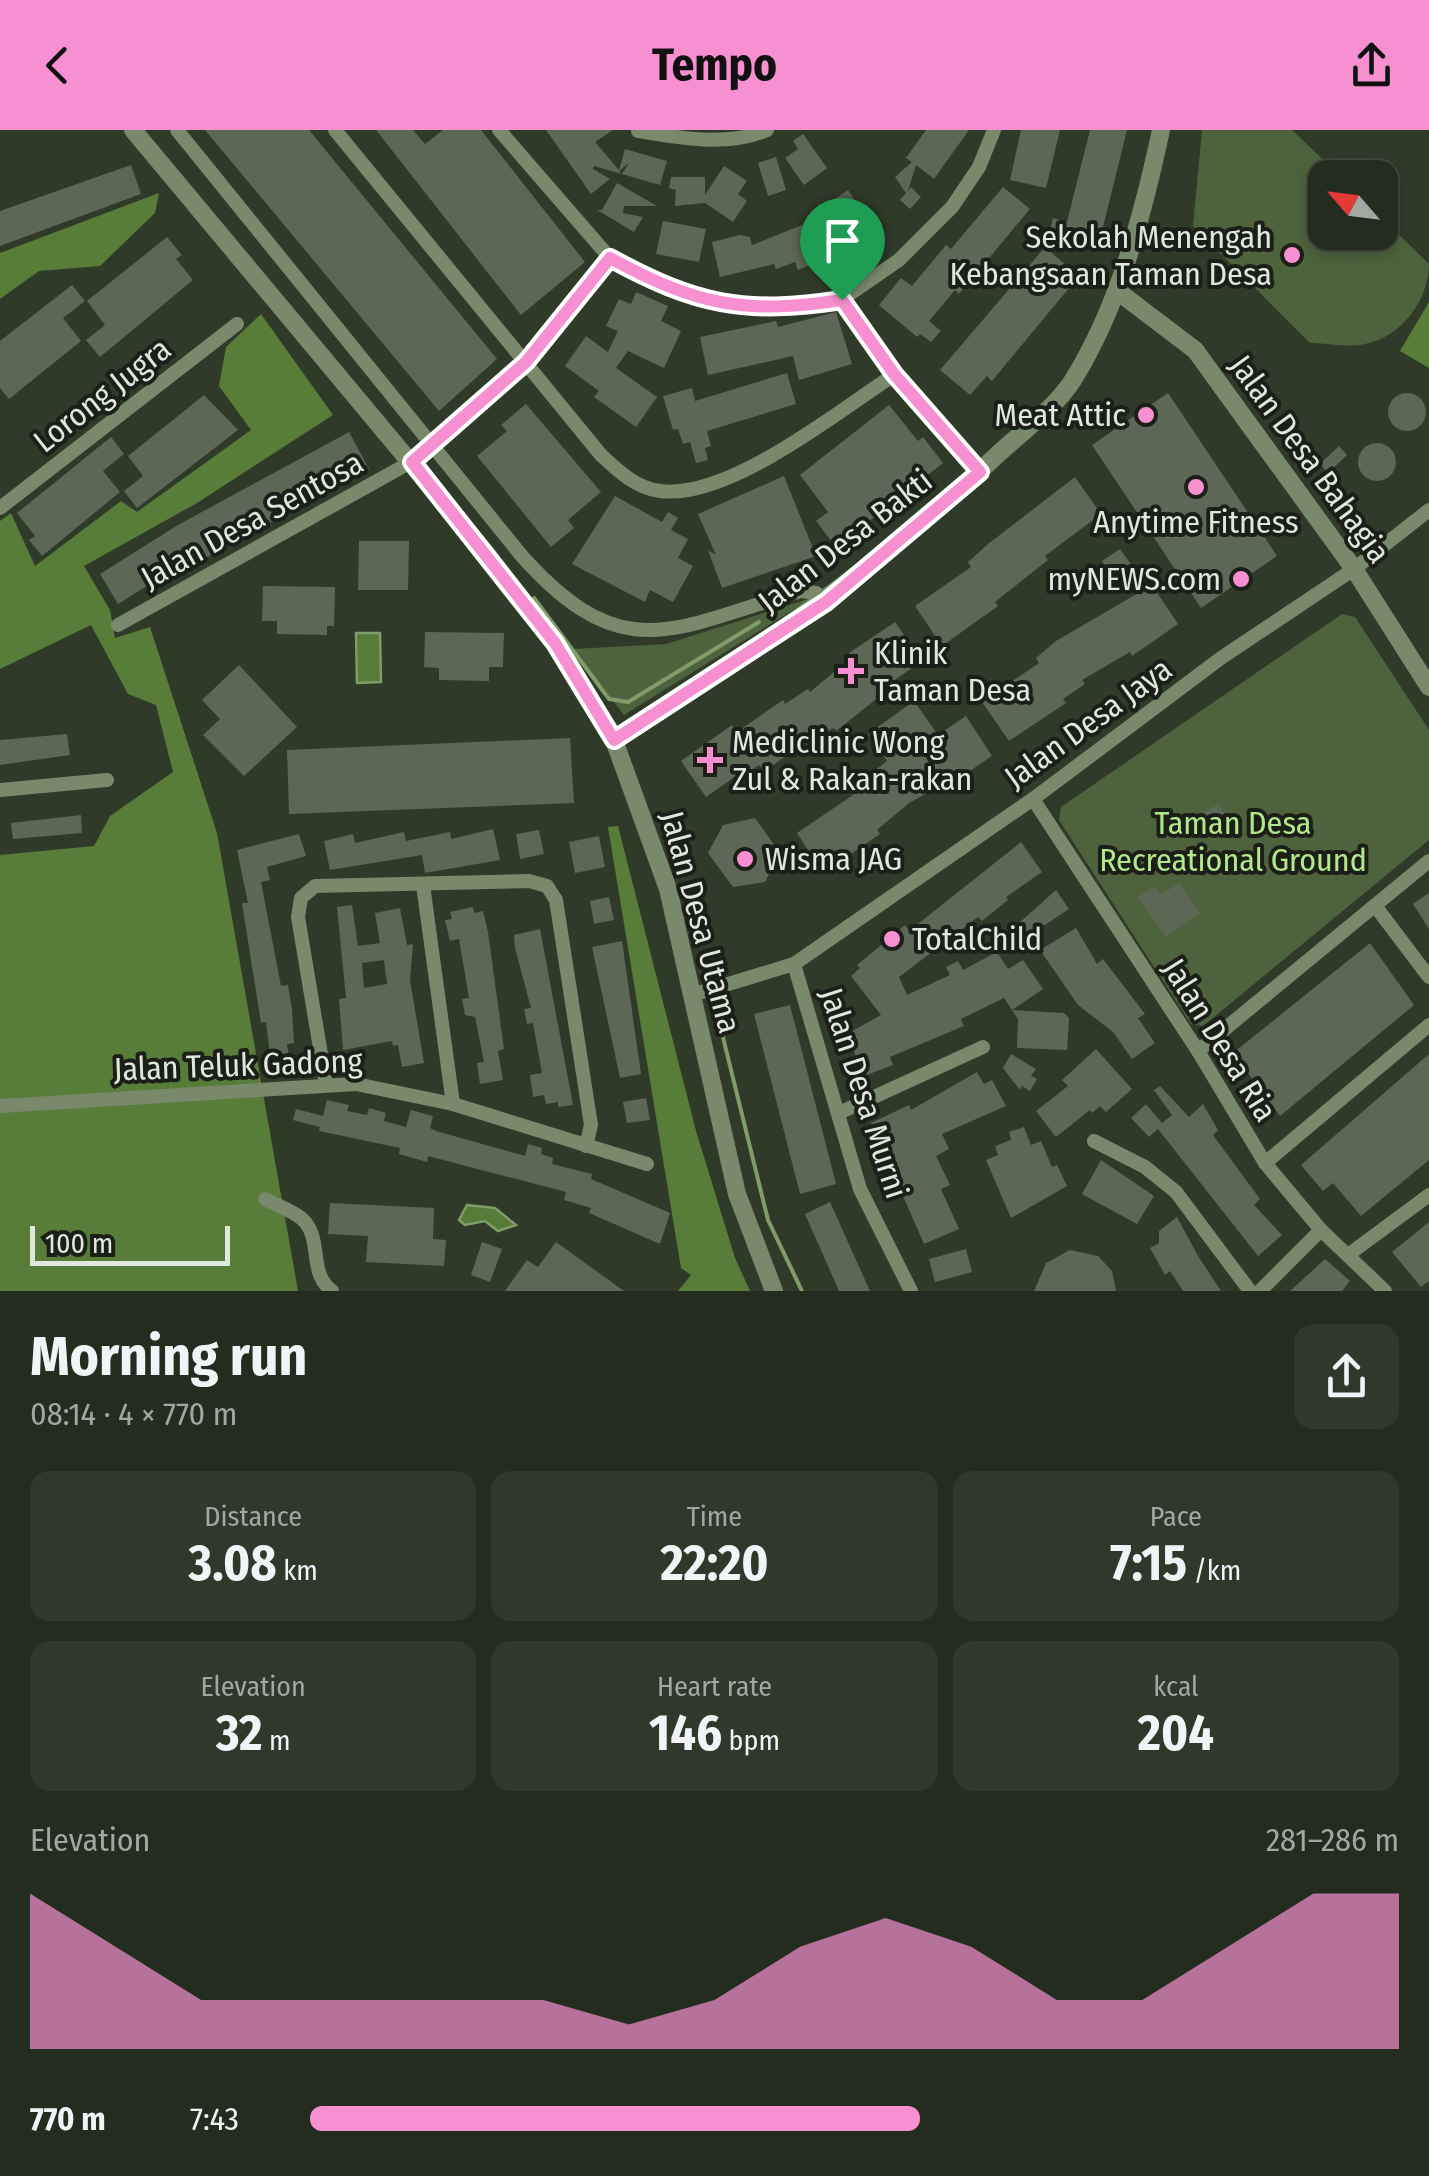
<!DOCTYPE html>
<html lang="en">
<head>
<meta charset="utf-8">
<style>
  body { margin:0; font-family:"Fira Sans Condensed",sans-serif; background:#30382c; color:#f1f3f6; height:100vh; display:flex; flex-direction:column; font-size:38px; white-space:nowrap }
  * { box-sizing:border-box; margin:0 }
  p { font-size:32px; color:#a3a7a4 }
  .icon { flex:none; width:55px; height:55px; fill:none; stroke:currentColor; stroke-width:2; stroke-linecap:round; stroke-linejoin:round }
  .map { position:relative; height:1161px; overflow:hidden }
  .details { display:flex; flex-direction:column; background:#242c1f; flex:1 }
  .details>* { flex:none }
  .needle { width:65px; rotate:298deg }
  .controls { position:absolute; left:1308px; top:30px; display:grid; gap:20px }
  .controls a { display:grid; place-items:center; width:90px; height:90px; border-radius:20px; background:#242c1f; box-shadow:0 5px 15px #0003,0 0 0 2px #41483d; font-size:50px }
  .scale { position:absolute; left:30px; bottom:25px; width:200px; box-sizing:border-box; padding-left:10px; border:5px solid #e0e7dc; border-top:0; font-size:28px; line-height:35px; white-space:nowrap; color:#e0e7dc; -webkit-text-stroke:8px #1b1f18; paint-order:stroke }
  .pin { position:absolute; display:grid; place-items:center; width:85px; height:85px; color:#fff; margin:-102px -42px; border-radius:50% 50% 50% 0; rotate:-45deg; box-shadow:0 0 10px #0007 }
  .pin .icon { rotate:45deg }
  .round { display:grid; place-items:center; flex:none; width:105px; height:105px; border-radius:20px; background:#30382c }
  .overview { display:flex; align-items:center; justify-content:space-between; height:170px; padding:0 30px }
  h1 { font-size:55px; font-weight:700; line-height:75px }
  .stats { display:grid; grid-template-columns:repeat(3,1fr); gap:15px; height:170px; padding:10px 30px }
  .stats div { display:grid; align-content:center; border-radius:20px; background:#30382c; text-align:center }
  .stats b { font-size:50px; font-weight:700 }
  .stats small { font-size:28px; font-weight:400 }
  .stats p { font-size:28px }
  .chart { height:280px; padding:20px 30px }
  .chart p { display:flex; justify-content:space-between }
  .chart svg { width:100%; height:180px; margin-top:10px; fill:#f690d0; opacity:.7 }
  ul { padding:0 30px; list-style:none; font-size:32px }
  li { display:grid; grid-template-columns:160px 120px 1fr; align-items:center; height:75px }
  li i { height:25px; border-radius:12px; background:#f690d0 }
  header { display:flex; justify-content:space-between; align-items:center; height:130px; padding:0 30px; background:#f690d0; color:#111; font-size:45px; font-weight:700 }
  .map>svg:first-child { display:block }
  .green { fill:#4d633d }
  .forest { fill:#577d39 }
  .water { fill:#567c38; stroke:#7f9c69; stroke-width:2.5 }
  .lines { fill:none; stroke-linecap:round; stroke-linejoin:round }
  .stream { stroke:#7f9c69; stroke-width:4 }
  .building { fill:#5c6755; fill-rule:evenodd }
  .minor { stroke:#78896c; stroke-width:14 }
  .tertiary { stroke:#78896c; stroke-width:18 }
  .route-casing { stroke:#fff; stroke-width:20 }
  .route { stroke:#f690d0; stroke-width:12 }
  .poi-dot { fill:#f690d0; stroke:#1b1f18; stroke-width:4 }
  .labels { text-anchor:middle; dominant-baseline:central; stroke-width:8; stroke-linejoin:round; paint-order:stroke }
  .poi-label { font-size:32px; fill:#e0e7dc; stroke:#1b1f18; text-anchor:start }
  .street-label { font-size:32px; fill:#e0e7dc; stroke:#1b1f18 }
  .park-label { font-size:32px; fill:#b1e889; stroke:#1b1f18 }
</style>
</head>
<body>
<header><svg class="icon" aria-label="back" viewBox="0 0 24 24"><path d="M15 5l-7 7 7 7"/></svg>Tempo<svg class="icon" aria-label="share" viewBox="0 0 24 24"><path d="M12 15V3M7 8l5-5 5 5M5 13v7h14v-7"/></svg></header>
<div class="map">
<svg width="1429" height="1161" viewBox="0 0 1429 1161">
  <rect width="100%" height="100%" fill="#303a29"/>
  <!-- green -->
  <g class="green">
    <path d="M1202,0H1292L1341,47L1325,48V102H1380V86L1429,134C1429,169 1402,207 1365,214C1349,218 1327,213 1310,213L1193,96Z"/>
    <path d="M814,467L624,585L573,519L666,514Z"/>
    <path d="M1342,484L1355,487L1429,600V710L1203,896L1191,894L1059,690L1061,677Z"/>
  </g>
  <!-- forest -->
  <g class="forest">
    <path d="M159,63L155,83L100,136L39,141L0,169V123Z"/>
    <path d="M1429,172V238L1400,221Z"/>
    <path d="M261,184L333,285L197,373L84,436L110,480L115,508L150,497L217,703L298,1161H0V725L94,716L110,686L173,642L156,575L128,564L91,495L0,539V391L11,383L35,436L121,371L137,382L251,300L219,256L226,217Z"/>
    <path d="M618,696L696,1001L735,1128L750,1161H678L691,1145L681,1138L608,697Z"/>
  </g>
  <!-- water -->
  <g class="water">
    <path d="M356,503H380L381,552L357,553Z"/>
    <path d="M467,1075L495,1078L516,1095L498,1101L485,1091L465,1095L459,1090Z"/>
  </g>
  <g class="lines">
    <!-- stream -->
    <g class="stream">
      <path d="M534,468L609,569L628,572L759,492"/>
      <path d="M717,883L768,1090L802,1161"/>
    </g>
  </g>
  <!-- building -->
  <g class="building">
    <path d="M205,0H309L497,229L439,281Z"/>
    <path d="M376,0H413L425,14L443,0H481L585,132L521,185Z"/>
    <path d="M546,0H613L595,12L619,40L625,19L667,31L660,55L622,44L629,33L619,41L622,44L594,36L593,39L610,49L591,64Z"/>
    <path d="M926,0H969L934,49L916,35L908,61L911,57L921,67L910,79L900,70L906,63L895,47L912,32L906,28Z"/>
    <path d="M1021,0H1060L1046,58L1010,50Z"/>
    <path d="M1090,0H1127L1098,117L1049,105L1053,88L1067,92Z"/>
    <path d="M803,4L827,38L804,55L785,28L798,19L793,11Z"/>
    <path d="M776,27L786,60L768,66L758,33Z"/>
    <path d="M131,35L141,64L0,116V81Z"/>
    <path d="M724,36L747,51L738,64L747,71L733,92L705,73L675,76L676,60L669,58L671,47H705V65Z"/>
    <path d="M617,53L657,76H624L623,83L643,87L634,102L597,80H602Z"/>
    <path d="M1003,57L1030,79L959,164L955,160L929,191L941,201L931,212L920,204L917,207L879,175L901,148L912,156L946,115L951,119Z"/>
    <path d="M848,60L875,100L838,125L811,85Z"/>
    <path d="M663,91L706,99L699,132L656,124Z"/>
    <path d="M802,95L817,132L798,140L795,132L776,139L774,134L720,147L712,112L740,105L750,107L752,115Z"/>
    <path d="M167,107L182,125L176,129L193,150L100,227L86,210L105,195L87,171Z"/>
    <path d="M1045,117L1079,146L992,251L987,246L970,265L940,240Z"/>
    <path d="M72,155L85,171L63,188L81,211L9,269L0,258V211Z"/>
    <path d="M636,162L668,176L661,191L681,201L664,238L628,221L616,238L657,267L636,297L594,267L599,261L565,236L586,206L608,222L618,201L606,196L619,169L631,174Z"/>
    <path d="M836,182L852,234L799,250L793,226L708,245L700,207L776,191L778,197Z"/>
    <path d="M787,243L796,274L707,301L711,316L705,318L708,330L696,333L690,312L683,314L678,299L673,300L663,266L692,258L695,271Z"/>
    <path d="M1168,263L1277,426L1201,478L1092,315Z"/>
    <circle cx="1407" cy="282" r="19"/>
    <path d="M204,265L238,300L137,378L124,361L143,346L128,326Z"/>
    <path d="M526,274L601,362L568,390L574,398L551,417L477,326L507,301L501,295Z"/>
    <path d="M889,275L918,311L923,307L943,333L836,417L816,391L828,382L800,345Z"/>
    <path d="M349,302L369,339L196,433L193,427L118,474L100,444L178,395Z"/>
    <path d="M111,307L124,324L103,341L120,362L42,426L29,410L35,406L17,383Z"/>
    <circle cx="1377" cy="332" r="19"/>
    <path d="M1339,316L1347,325L1328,343L1320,334Z"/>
    <path d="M784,346L816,426L722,458L708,420L716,425L698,384Z"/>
    <path d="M1075,347L1101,384L1045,426L1048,430L995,472L998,476L942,516L915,476L971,437L968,432L988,414Z"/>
    <path d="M615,366L662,392L668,382L678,388L671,400L688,409L678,428L693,436L673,472L650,460L645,472L572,434Z"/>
    <path d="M359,411H409L408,460H358Z"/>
    <path d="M1120,419L1135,440L1117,453L1102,431Z"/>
    <path d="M1152,455L1178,494L1132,526L1130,522L1082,550L1085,554L1063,569L1066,573L1009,611L982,572L1039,533L1036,528L1056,511Z"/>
    <path d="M263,456L335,457L334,496H327V505L277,504V491H262Z"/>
    <path d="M895,492L922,531L876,563L879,567L836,601L834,598L810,610L764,641L759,635L738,649L736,646L706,667L681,631L732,595L737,602L783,570L785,574L808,559L810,562L852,527L849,523Z"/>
    <path d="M425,502L504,503L503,537H489V551L439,550V538L424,537Z"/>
    <path d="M239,535L297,597L244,646L203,605L220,589L202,570Z"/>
    <path d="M914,571L938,605L966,586L992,626L946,657L944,654L909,673L877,700L880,704L823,743L797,703L853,665L850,660L887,631L868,604Z"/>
    <path d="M67,604L70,625L0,635V610Z"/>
    <path d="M570,608L574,673L289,684L287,620Z"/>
    <path d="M1219,674L1227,689L1212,697L1204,682Z"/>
    <path d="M81,685L82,703L13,709L11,693Z"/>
    <path d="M755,688L780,723L765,752L733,757L708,723L723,695Z"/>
    <path d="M493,699L500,730L425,743L422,725L330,740L324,711L353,704L355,713L404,702L406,711L450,702L451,709Z"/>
    <path d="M539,700L544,724L520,729L516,704Z"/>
    <path d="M299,704L306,726L267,737L270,750L261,752L281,856L288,855L292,879L294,913L287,914L289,927L278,929L277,924L270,925L266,892L261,893L242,773H248L237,720Z"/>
    <path d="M599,706L605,737L575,743L569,712Z"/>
    <path d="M1021,712L1042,742L1006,767L1008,770L982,791L978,787L899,847L907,865L950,845L946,837L958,831L963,840L997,822L1008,839L1023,830L1043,859L1012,880L1064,883L1069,888L1067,920L1017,918L1018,889L1004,868L961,889L964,896L890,927L893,935L864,946L847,904L881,885L851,846L860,838L857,835L905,795L909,801Z"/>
    <path d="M1179,753L1200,783L1166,807L1138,767L1155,756L1161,765Z"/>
    <path d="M1056,760L1069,779L1028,806L1019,793Z"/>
    <path d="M1429,763V799L1413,774Z"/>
    <path d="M609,767L614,790L594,794L590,771Z"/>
    <path d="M352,775L358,816L380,813L375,783L400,778L407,815L413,814L410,850L424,933L402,937L398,915L393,916L392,911L343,920L339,869L346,868L337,777ZM384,830L387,854L364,858L362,833Z"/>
    <path d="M473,777L474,783L483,781L488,802L504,919L498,921L503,950L480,954L477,933L484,932L475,887L465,885L462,869L469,868L459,809L450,811L445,790L452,789L450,782Z"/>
    <path d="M1076,798L1097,834L1103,829L1145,884L1138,888L1155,913L1132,929L1113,902L1078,875L1040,820Z"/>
    <path d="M540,799L573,975L558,977V972L546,974L544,965L533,967L530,945L542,943L533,893L527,894L524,879L531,878L515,818L514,805Z"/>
    <path d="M622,811L641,944L620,948L592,817Z"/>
    <path d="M1370,813L1414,875L1280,986L1233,923Z"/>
    <path d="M790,875L836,1054L800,1064L754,884Z"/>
    <path d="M1096,919L1132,959L1106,982L1100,976L1092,983L1090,980L1056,1007L1036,981L1068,956L1062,950Z"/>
    <path d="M1011,924L1036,939L1031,946L1037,949L1030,961L1022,956L1020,960L1003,938Z"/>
    <path d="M1429,924V1030L1361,1086L1333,1053L1323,1061L1301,1035Z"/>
    <path d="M977,942L984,954L992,950L1006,976L942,1004L949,1019L936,1026L950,1055L941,1059L959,1099L924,1114L871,993L909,975L911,980Z"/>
    <path d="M1160,956L1189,987L1203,974L1218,1000L1213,1005L1260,1069L1254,1075L1282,1105L1258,1126L1158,999L1149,1007L1131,988L1146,974L1162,993L1172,985L1154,960Z"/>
    <path d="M646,968L650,990L627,993L623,972Z"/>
    <path d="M327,970L349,975L347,981L367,985L369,978L386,983L384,991L406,997L411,980L433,986L430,998L436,1001L525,1026L528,1014L542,1018L541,1024L553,1028L552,1034L592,1044L591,1049L670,1083L660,1114L589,1083L591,1078L564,1070L566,1062L428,1026L427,1032L399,1024L400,1018L319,1001L320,997L293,990L296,979L323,986Z"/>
    <path d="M1024,997L1031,1015L1041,1011L1052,1037L1057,1035L1067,1056L1011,1088L986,1030L998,1025L995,1016L1011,1010L1009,1002Z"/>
    <path d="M1101,1030L1154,1066L1137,1094L1082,1064Z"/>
    <path d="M830,1072L870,1161H839L805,1084Z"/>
    <path d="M330,1073L434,1078L433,1109L446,1110L444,1136L366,1132L368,1106L328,1104Z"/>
    <path d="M1177,1087L1198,1126L1221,1161H1183L1170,1141L1165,1145L1150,1118L1159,1113V1101Z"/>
    <path d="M1429,1092V1151L1421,1157L1392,1122Z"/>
    <path d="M482,1112L502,1119L490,1152L471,1145Z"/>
    <path d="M556,1112L624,1161H505L527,1130L538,1137Z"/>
    <path d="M966,1119L972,1142L935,1152L929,1129Z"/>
    <path d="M1070,1120L1098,1126L1112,1141L1116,1161H1034L1046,1133Z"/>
    <path d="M1325,1129L1350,1151L1342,1161H1290Z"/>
  </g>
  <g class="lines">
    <!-- minor -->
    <g class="minor">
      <path d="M177,0L521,425C624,541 676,497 801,461L816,463L826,472"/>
      <path d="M335,0L601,325C618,341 636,358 660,361C729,370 838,281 894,245"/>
      <path d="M499,0L610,128L667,159L730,176L789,178L841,170L899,130L952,77L979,37L994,0"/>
      <path d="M638,1C678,8 728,17 767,0"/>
      <path d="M841,170L894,245L980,342"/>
      <path d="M0,378L237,194"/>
      <path d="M118,495L411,332L526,232L610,128"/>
      <path d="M0,660L107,650"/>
      <path d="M1033,669L1198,921L1265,1033L1321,1100L1385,1161"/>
      <path d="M423,755L453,974"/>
      <path d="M1376,777L1429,847"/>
      <path d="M794,834L860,1059L911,1161"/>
      <path d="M692,865L794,834L1033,669L1221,528L1354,439L1429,380"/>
      <path d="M1198,921L1429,731"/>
      <path d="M326,954L298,787L301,768L315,756L529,751L547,756L556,770L591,995L586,1016"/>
      <path d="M0,976L356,954L453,974L647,1034"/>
      <path d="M841,982L983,917"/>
      <path d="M1094,1011L1145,1037L1176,1062L1250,1161"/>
      <path d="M1265,1033L1429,895"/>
      <path d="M265,1069C276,1075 291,1080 301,1088C324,1107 307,1143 332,1161"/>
      <path d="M1348,1125L1429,1065"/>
      <path d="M1260,1161L1321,1100"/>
    </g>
    <!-- tertiary -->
    <g class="tertiary">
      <path d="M133,0L486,423L555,513L614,610L668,759L737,1064L774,1161"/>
      <path d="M1116,160L1195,220L1354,439L1429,557"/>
      <path d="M614,610C751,524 880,437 997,325C1022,302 1055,278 1073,250C1119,176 1143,84 1161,0"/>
    </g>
  </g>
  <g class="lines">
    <defs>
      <path id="route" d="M610,128C696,175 744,185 842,170L894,244L980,342L826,472L614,610L555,513L412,332L526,232Z"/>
    </defs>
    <!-- route casing -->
    <use href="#route" class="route-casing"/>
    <!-- route -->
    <use href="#route" class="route"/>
  </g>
  <!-- markers -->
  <g class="poi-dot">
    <circle cx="1292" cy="125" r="10"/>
    <circle cx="1146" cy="285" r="10"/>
    <circle cx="1196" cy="357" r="10"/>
    <circle cx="1241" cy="449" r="10"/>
    <path d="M846 526h10v10h10v10h-10v10h-10v-10h-10v-10h10z"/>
    <path d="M705 615h10v10h10v10h-10v10h-10v-10h-10v-10h10z"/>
    <circle cx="745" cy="729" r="10"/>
    <circle cx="892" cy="809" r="10"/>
  </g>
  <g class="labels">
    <!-- poi labels -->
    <g class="poi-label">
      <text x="1272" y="107" text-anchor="end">Sekolah Menengah<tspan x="1272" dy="37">Kebangsaan Taman Desa</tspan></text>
      <text x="1126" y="285" text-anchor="end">Meat Attic</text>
      <text x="1196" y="392" text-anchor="middle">Anytime Fitness</text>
      <text x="1221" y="449" text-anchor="end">myNEWS.com</text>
      <text x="874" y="523">Klinik<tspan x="874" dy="37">Taman Desa</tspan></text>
      <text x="732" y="612">Mediclinic Wong<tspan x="732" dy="37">Zul &amp; Rakan-rakan</tspan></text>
      <text x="765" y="729">Wisma JAG</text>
      <text x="912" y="809">TotalChild</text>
    </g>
    <!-- street labels -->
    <g class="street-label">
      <text transform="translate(102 265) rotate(-38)">Lorong Jugra</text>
      <text transform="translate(1310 329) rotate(54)">Jalan Desa Bahagia</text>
      <text transform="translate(252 390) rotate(-29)">Jalan Desa Sentosa</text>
      <text transform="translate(845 411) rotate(-38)">Jalan Desa Bakti</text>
      <text transform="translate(1088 593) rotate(-36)">Jalan Desa Jaya</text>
      <text transform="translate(701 792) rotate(75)">Jalan Desa Utama</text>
      <text transform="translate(1220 910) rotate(58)">Jalan Desa Ria</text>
      <text transform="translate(238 935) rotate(-2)">Jalan Teluk Gadong</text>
      <text transform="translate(864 963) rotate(72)">Jalan Desa Murni</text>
    </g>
    <!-- park labels -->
    <g class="park-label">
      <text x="1233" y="693">Taman Desa<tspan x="1233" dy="37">Recreational Ground</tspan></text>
    </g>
  </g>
</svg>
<div class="controls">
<a><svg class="needle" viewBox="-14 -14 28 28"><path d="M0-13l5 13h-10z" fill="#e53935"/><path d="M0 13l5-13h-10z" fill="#a3a7a4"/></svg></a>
</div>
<div class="scale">100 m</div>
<div class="pin" style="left:842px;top:170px;background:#1e9e55"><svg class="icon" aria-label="arrive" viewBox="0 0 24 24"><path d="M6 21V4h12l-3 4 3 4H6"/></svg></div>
</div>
<section class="details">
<div class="overview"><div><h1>Morning run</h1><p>08:14 · 4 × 770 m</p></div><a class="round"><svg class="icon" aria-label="share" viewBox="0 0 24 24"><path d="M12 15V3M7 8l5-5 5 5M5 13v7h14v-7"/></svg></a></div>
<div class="stats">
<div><p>Distance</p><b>3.08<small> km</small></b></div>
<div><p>Time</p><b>22:20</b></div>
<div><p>Pace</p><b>7:15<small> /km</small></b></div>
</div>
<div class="stats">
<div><p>Elevation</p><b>32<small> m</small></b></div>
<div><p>Heart rate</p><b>146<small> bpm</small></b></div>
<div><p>kcal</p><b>204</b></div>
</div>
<div class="chart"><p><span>Elevation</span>281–286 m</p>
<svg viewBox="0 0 160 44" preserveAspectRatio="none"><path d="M0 44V6L10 19L20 32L30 32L40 32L50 32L60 32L70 38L80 32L90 19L100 12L110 19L120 32L130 32L140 19L150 6L160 6V44z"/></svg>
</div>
<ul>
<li><b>770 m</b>7:43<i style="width:56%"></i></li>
</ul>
</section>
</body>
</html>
